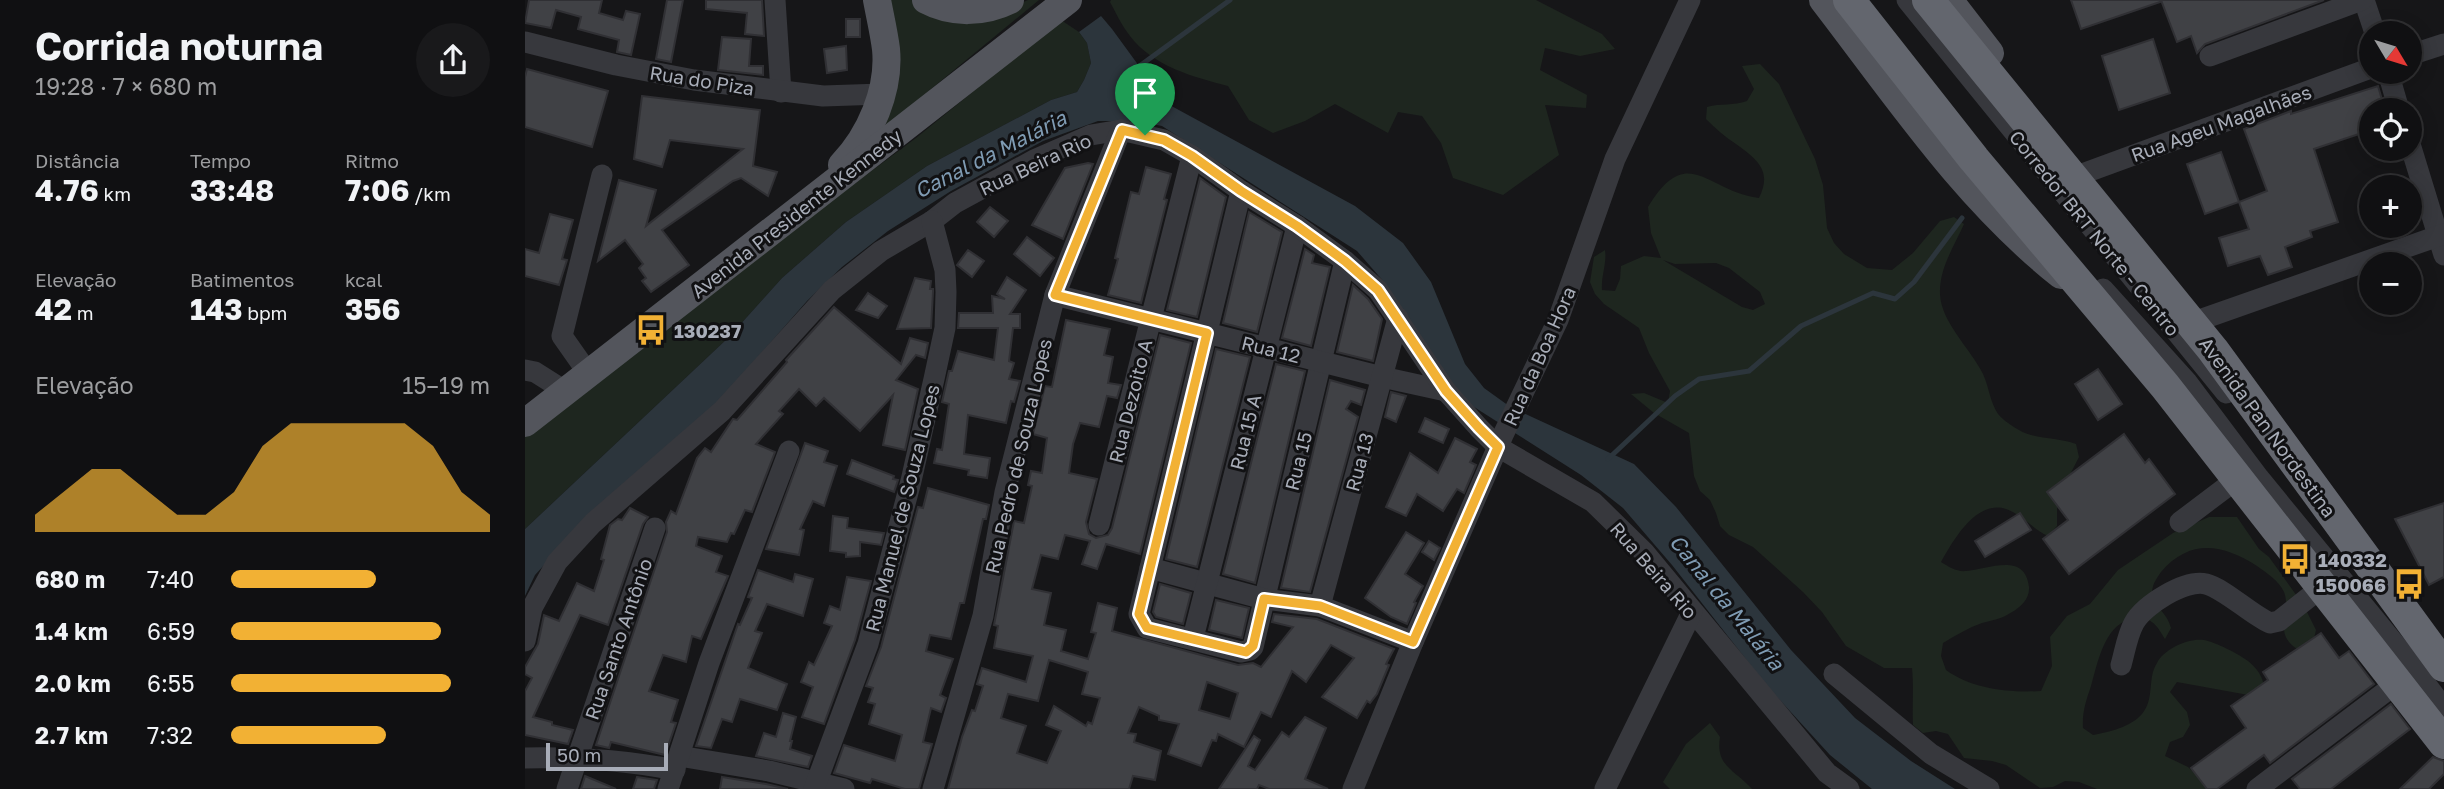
<!DOCTYPE html>
<html lang="pt">
<head>
<meta charset="utf-8">
<style>
  body { margin:0; font-family:"Golos Text",sans-serif; background:#19191b; color:#f1f3f6; height:100vh; display:flex; flex-direction:column; font-size:26px; white-space:nowrap }
  * { box-sizing:border-box; margin:0 }
  p { font-size:23px; color:#9c9d9f }
  .icon { flex:none; width:38px; height:38px; fill:none; stroke:currentColor; stroke-width:2; stroke-linecap:round; stroke-linejoin:round }
  .map { position:relative; flex:1; overflow:hidden }
  .drawer { display:flex; flex-direction:column; background:#101012; width:525px }
  .drawer>* { flex:none }
  .needle { width:46px; rotate:128deg }
  .fabs { position:absolute; left:1834px; top:21px; display:grid; gap:14px }
  .fabs a { display:grid; place-items:center; width:63px; height:63px; border-radius:50%; background:#101012; box-shadow:0 4px 18px #0003,0 0 0 2px #303032; font-size:35px }
  .scale { position:absolute; left:21px; bottom:18px; width:122px; box-sizing:border-box; padding-left:7px; border:4px solid #a8adb8; border-top:0; font-size:19px; line-height:24px; white-space:nowrap; color:#a8adb8; -webkit-text-stroke:5px #111113; paint-order:stroke }
  .pin { position:absolute; display:grid; place-items:center; width:60px; height:60px; color:#fff; margin:-72px -30px; border-radius:50% 50% 50% 0; rotate:-45deg; box-shadow:0 0 7px #0007 }
  .pin .icon { rotate:45deg }
  .round { display:grid; place-items:center; flex:none; width:74px; height:74px; border-radius:37px; background:#19191b }
  .head { display:flex; align-items:center; justify-content:space-between; height:119px; padding:0 35px }
  h1 { font-size:38px; font-weight:700; line-height:52px }
  .figures { display:grid; grid-template-columns:repeat(3,1fr); gap:10px; height:119px; padding:7px 35px }
  .figures div { display:grid; align-content:center }
  .figures b { font-size:30px; font-weight:700 }
  .figures small { font-size:19px; font-weight:400 }
  .figures p { font-size:19px }
  .chart { height:196px; padding:14px 35px }
  .chart p { display:flex; justify-content:space-between }
  .chart svg { width:100%; height:126px; margin-top:7px; fill:#f2b134; opacity:.7 }
  ul { padding:0 35px; list-style:none; font-size:23px }
  li { display:grid; grid-template-columns:112px 84px 1fr; align-items:center; height:52px }
  li i { height:18px; border-radius:9px; background:#f2b134 }
  main { display:flex; flex:1; min-height:0 }
  .map>svg:first-child { display:block }
  .green { fill:#1e261f; fill-rule:evenodd }
  .water { fill:#2c353c }
  .lines { fill:none; stroke-linecap:round; stroke-linejoin:round }
  .stream { stroke:#2c353c; stroke-width:5 }
  .building { fill:#404145; stroke:#303034; stroke-width:2; fill-rule:evenodd }
  .minor { stroke:#37383d; stroke-width:21 }
  .major { stroke:#53555c; stroke-width:28 }
  .highway { stroke:#63666e; stroke-width:32 }
  .route-casing { stroke:#fff; stroke-width:14 }
  .route { stroke:#f2b134; stroke-width:9 }
  .labels { text-anchor:middle; dominant-baseline:central; stroke-width:6; stroke-linejoin:round; paint-order:stroke }
  .street-label { font-size:19px; fill:#a8adb8; stroke:#111113 }
  .poi-label { font-size:19px; font-weight:bold; fill:#a8adb8; stroke:#111113; text-anchor:start }
  .water-label { font-size:21px; font-style:italic; fill:#7f9bb3; stroke:#111113 }
</style>
</head>
<body>
<main>
<section class="drawer">
<div class="head"><div><h1>Corrida noturna</h1><p>19:28 · 7 × 680 m</p></div><a class="round"><svg class="icon" aria-label="share" viewBox="0 0 24 24"><path d="M12 15V3M7 8l5-5 5 5M5 13v7h14v-7"/></svg></a></div>
<div class="figures">
<div><p>Distância</p><b>4.76<small> km</small></b></div>
<div><p>Tempo</p><b>33:48</b></div>
<div><p>Ritmo</p><b>7:06<small> /km</small></b></div>
</div>
<div class="figures">
<div><p>Elevação</p><b>42<small> m</small></b></div>
<div><p>Batimentos</p><b>143<small> bpm</small></b></div>
<div><p>kcal</p><b>356</b></div>
</div>
<div class="chart"><p><span>Elevação</span>15–19 m</p>
<svg viewBox="0 0 160 44" preserveAspectRatio="none"><path d="M0 44V38L10 30L20 22L30 22L40 30L50 38L60 38L70 30L80 14L90 6L100 6L110 6L120 6L130 6L140 14L150 30L160 38V44z"/></svg>
</div>
<ul>
<li><b>680 m</b>7:40<i style="width:56%"></i></li>
<li><b>1.4 km</b>6:59<i style="width:81%"></i></li>
<li><b>2.0 km</b>6:55<i style="width:85%"></i></li>
<li><b>2.7 km</b>7:32<i style="width:60%"></i></li>
</ul>
</section>
<div class="map">
<svg width="1919" height="789" viewBox="0 0 1919 789">
  <rect width="100%" height="100%" fill="#161618"/>
  <!-- green -->
  <g class="green">
    <path d="M365,0H387L406,13L466,16L503,0H514L360,127L368,92Z"/>
    <path d="M586,0H1011L1077,34L1090,49L1055,56L1020,48L1015,70L1062,95L1061,108L1020,105L1034,155L978,195L928,178L916,143L897,116L873,112L863,133L810,104L780,121L748,133L724,120L703,86C668,77 628,66 605,36C597,26 591,13 585,2Z"/>
    <path d="M536,20L554,32L562,43L566,63L559,80L552,92L526,100L402,166L321,222L257,278L204,337L0,529V435L248,244L391,138Z"/>
    <path d="M1235,64L1254,84L1290,159L1298,185L1302,228L1309,243L1319,254L1342,268L1367,270L1388,253L1415,221L1429,217L1439,224C1429,247 1414,268 1415,294C1416,322 1445,348 1458,374C1464,387 1465,402 1473,414C1478,420 1487,426 1494,430C1511,440 1533,437 1551,444L1554,457L1532,500V526L1523,536C1508,529 1496,514 1481,509C1451,499 1428,541 1416,562C1424,567 1432,572 1441,571C1462,570 1500,551 1504,587C1505,598 1496,607 1487,612C1477,619 1468,620 1457,623C1443,628 1431,635 1418,643L1416,656L1421,670C1447,689 1485,693 1516,691L1527,666L1525,637L1542,616L1565,604L1593,570L1648,533L1684,517H1712L1734,549L1744,557L1779,606L1791,630L1788,643L1779,653C1743,635 1768,615 1759,592C1754,581 1742,573 1732,566C1698,544 1665,538 1636,572C1631,579 1625,588 1628,596C1631,608 1642,613 1646,628L1640,639C1633,627 1627,617 1612,618C1580,620 1573,662 1566,686C1561,701 1557,712 1558,728L1568,735C1584,732 1606,727 1617,714C1630,699 1622,678 1632,663C1639,649 1663,638 1679,640C1690,642 1714,654 1723,661C1736,672 1740,681 1740,698L1652,682L1645,692L1662,712L1665,725L1658,737L1645,742L1640,756L1663,767L1686,789H1572L1554,782L1540,781L1528,787L1515,788L1481,765L1467,761L1439,758L1423,734L1411,731L1398,733L1388,725C1387,706 1389,689 1387,668H1359L1321,646L1297,612L1278,592L1228,547L1204,535L1195,526L1191,513L1185,500L1175,491L1169,476L1164,433L1129,413L1106,394L1119,393L1143,403L1145,391L1124,353L1114,328L1079,304L1070,294L1065,282L1069,257L1080,250C1082,264 1076,275 1077,290L1090,291L1095,279L1096,266L1119,256L1136,258L1126,233L1123,207C1163,141 1182,192 1234,198C1248,170 1231,159 1211,144C1200,137 1190,128 1181,119L1182,107C1196,103 1208,106 1222,101L1229,89L1217,66ZM1138,260L1150,264L1191,263L1204,268L1235,292L1240,304L1228,310L1217,307Z"/>
    <path d="M1185,723L1195,737C1190,766 1210,770 1227,789H1145L1138,782L1161,744Z"/>
  </g>
  <!-- water -->
  <path class="water" d="M576,16L587,29L641,103L830,206L878,243L906,282L940,364L959,388L984,406L1007,417L1109,464L1151,507L1266,650L1330,718L1386,761L1430,789H1347L1305,755L1242,686L1147,565L1098,508L1056,475L938,400L859,282L832,251L637,126L611,121H573L518,141L426,191L363,231L317,267L282,301L196,399L43,539L10,575L0,596V529L204,337L257,278L321,222L402,166L526,100L552,92L559,80L566,63L562,43L554,32Z"/>
  <g class="lines">
    <!-- stream -->
    <g class="stream">
      <path d="M609,70L705,0"/>
      <path d="M1083,459L1150,396L1174,379L1224,371L1276,326L1348,293L1370,299L1389,282L1437,218"/>
    </g>
  </g>
  <!-- building -->
  <g class="building">
    <path d="M4,0H77L74,13L98,20L101,11L115,14L106,55L92,52L94,40L53,29L56,17L31,10L26,28L0,23Z"/>
    <path d="M142,0H158L146,62L131,59Z"/>
    <path d="M181,0H237L239,36L220,34L222,13L181,9Z"/>
    <path d="M1546,0H1635V2L1556,29Z"/>
    <path d="M1636,0H1799L1680,44L1672,53L1666,36L1652,42Z"/>
    <rect x="321" y="19" width="14" height="18"/>
    <path d="M197,37L226,39L224,66H238V75L193,70Z"/>
    <path d="M1628,39L1645,93L1594,110L1577,56Z"/>
    <path d="M321,46L322,70L302,73L299,49Z"/>
    <path d="M2,69L83,91L67,147L0,127V77Z"/>
    <path d="M1853,86L1860,110H1846V130L1789,149L1813,222L1785,231L1787,237L1760,247L1767,267L1743,275L1735,256L1703,266L1694,238L1724,229L1714,202L1742,191L1719,129L1766,111V114Z"/>
    <path d="M117,96L235,110L228,166L252,172L243,196L216,178L208,181L137,230L164,265L126,292L117,281L121,278L114,268L118,264L100,240L73,261L94,180L131,190L121,226L218,149L145,140L137,167L109,159Z"/>
    <path d="M1696,152L1714,202L1680,214L1662,164Z"/>
    <path d="M563,163L568,164L538,239L507,225L540,168Z"/>
    <path d="M621,167L646,174L639,199L642,200L616,303L583,295L593,259L590,258L606,192L614,194Z"/>
    <path d="M675,178L701,197L672,317L642,310Z"/>
    <path d="M465,207L483,221L469,237L452,222Z"/>
    <path d="M724,212L757,232L732,332L698,323Z"/>
    <path d="M25,214L48,220L37,259L42,260L34,285L0,276V249L14,253Z"/>
    <path d="M502,237L529,258L515,276L489,254Z"/>
    <path d="M780,249L789,255L787,263L805,267L786,346L757,338Z"/>
    <path d="M443,250L459,261L447,277L432,265Z"/>
    <path d="M482,277L501,290L485,314H495V328H488L484,361L489,363L484,379L495,381L489,402L486,401L481,423L443,415L439,454L465,458L462,478L443,475L444,470L409,463L412,449L417,450L424,404L417,402L424,371H427L433,351L469,360L473,328H433L434,313H468L467,296L480,299L472,294Z"/>
    <path d="M390,278L406,281L405,289H408V292L406,328L372,329Z"/>
    <path d="M828,285L843,299L857,319L848,361L812,352Z"/>
    <path d="M343,293L362,306L353,318L331,310Z"/>
    <path d="M309,307L376,364L385,338L403,343L400,358L391,355L371,380L393,389L380,450L358,445L368,395L335,431L299,398L291,406L274,389L254,411L258,414L231,444L250,452L227,512L220,510L209,534L206,533L202,542L173,537L171,546L197,556L191,572L203,576L176,639L167,636L161,662L138,655L124,691L153,700L146,722L151,723L140,755L86,742L84,748L71,745L142,532L141,522L146,511L151,514L172,458L180,448L186,452L208,419L212,420L262,362L261,360Z"/>
    <path d="M541,320L585,329L579,355L588,357L583,383L596,385L592,398L582,396L574,427L555,423L548,444L544,473L572,479L561,522L564,534L571,538L583,535L587,528L635,335L666,343L615,554L581,544L572,569L557,564L565,541L540,535L533,559L516,555L507,589L526,593L519,625L541,630L536,651L563,659L571,633L566,632L573,603L592,608L587,631L713,665L728,663L736,667L768,627L747,622L749,614L792,619L869,649L861,664L864,665L852,694L845,703L842,701L832,718L797,697L829,658L806,645L781,682L767,671L746,717L736,712L719,747L693,734L691,741L687,740L676,766L643,754L654,724L634,720V716L614,707L603,733L611,734L609,742L636,751L630,780L608,776L604,789H423L437,737L447,710L450,711L458,686L452,684L457,668L501,682L508,656L469,648L473,626L469,625L489,521L499,523L507,486L503,485L506,471L517,473L522,438L508,434L520,386L527,387ZM524,660L563,672L557,694L575,698L567,724L563,722L561,726L529,706L521,725L536,731L522,763L492,753L501,726L476,718L483,694L513,701ZM682,682L713,693L705,719L674,710Z"/>
    <path d="M691,349L725,357L672,567L641,559Z"/>
    <path d="M751,364L780,371L730,583L698,574Z"/>
    <path d="M1573,369L1597,404L1573,420L1550,384Z"/>
    <path d="M805,380L840,390L836,405L826,401L821,409L833,417L785,592L756,588Z"/>
    <path d="M866,392L881,396L871,422L860,417Z"/>
    <path d="M900,418L924,429L918,443L894,432Z"/>
    <path d="M1599,434L1620,463L1624,459L1650,494L1544,574L1518,539L1543,520L1522,492Z"/>
    <path d="M930,438L952,449L945,462L951,465L939,493L932,489L918,511L892,494L881,516L861,507L885,453L913,473Z"/>
    <path d="M280,443L303,451L299,462L312,466L299,506L288,501L275,529L279,530L274,555L241,549Z"/>
    <path d="M327,460L369,476L368,479L373,480L369,492L322,474Z"/>
    <path d="M403,488L464,505L461,519H458L439,603H435L426,639L405,635L401,651L428,659L415,695L421,698L416,712L406,708L398,742L407,744L394,789H380L347,779L345,783L309,773L319,745L370,761L377,735L344,724L350,704L343,702L348,688L341,686L356,647L393,507L398,508Z"/>
    <path d="M1919,503V577L1904,585L1870,519Z"/>
    <path d="M105,508L123,517L118,524L83,625L55,615L8,717L27,722V725L48,730L43,744L0,735V691L7,678L0,674V667L13,644L19,615L34,621L52,583L69,591L79,560L76,559L85,525L93,519L97,520Z"/>
    <path d="M1495,513L1506,530L1460,557L1450,541Z"/>
    <path d="M308,516L323,518L322,528L359,533L356,545L335,542V556L321,557V553L305,551Z"/>
    <path d="M881,532L899,543L880,574L898,586L889,602L891,603L882,624L866,617L840,598Z"/>
    <path d="M904,541L915,548L909,560L897,552Z"/>
    <path d="M233,570L268,582L270,574L288,579L278,616L242,604L230,631L237,633L223,668L262,684L252,710L215,699L207,722L197,719L186,748L171,746L213,624L215,625L227,598L223,597Z"/>
    <path d="M322,577L346,581L330,640L299,724L277,717L288,687L276,682L284,662L289,665L307,626L299,623L305,606L315,610Z"/>
    <path d="M635,584L666,593L658,624L631,617L628,612Z"/>
    <path d="M691,600L724,608L717,638L684,630Z"/>
    <path d="M1796,633L1814,658L1824,651L1849,684L1745,763L1739,755L1692,789H1682L1666,768L1721,728L1706,706L1743,680L1738,672Z"/>
    <path d="M1866,704L1885,729L1806,789H1775L1767,779Z"/>
    <path d="M258,713L271,717L265,741H267L265,749L287,756L283,767L231,756L239,733L251,737Z"/>
    <path d="M780,717L801,728L780,779L803,789H744L734,785L732,789H694L729,736L735,740L723,766L730,770L757,732L764,737Z"/>
    <path d="M1908,757L1919,761V774L1904,789H1875Z"/>
    <path d="M60,776L91,789H56Z"/>
    <path d="M112,777L132,780L129,789H108Z"/>
    <path d="M197,777L241,784L263,789H195Z"/>
  </g>
  <g class="lines">
    <!-- minor -->
    <g class="minor">
      <path d="M250,0L256,92"/>
      <path d="M1382,0L1701,393"/>
      <path d="M1839,0L1850,33"/>
      <path d="M0,42L91,65L169,80L298,96L357,94"/>
      <path d="M1885,55L1919,44"/>
      <path d="M1685,56L1837,0"/>
      <path d="M1863,72L1874,110"/>
      <path d="M1885,144L1919,255"/>
      <path d="M1546,178L1846,68"/>
      <path d="M716,191L614,614L622,628L716,652L725,650L728,647L820,261"/>
      <path d="M1578,289L1662,382L1734,478L1878,654L1919,708"/>
      <path d="M530,295L857,377L921,391"/>
      <path d="M1666,323L1919,234"/>
      <path d="M0,370L10,372L40,391"/>
      <path d="M63,373L37,336L77,175"/>
      <path d="M1655,522L1712,479"/>
      <path d="M574,525L667,156"/>
      <path d="M625,568L739,599L795,606L888,642"/>
      <path d="M795,606L873,318"/>
      <path d="M668,638L772,226"/>
      <path d="M0,641L7,608L32,562L68,523L197,411L307,290L356,251L407,221L430,203L511,159L566,135L596,130L639,140L667,156L716,191L772,226L820,261L853,290L921,391L954,428L973,447L1068,502L1119,552L1302,773L1324,789"/>
      <path d="M1596,665C1600,651 1602,636 1609,623C1619,605 1660,579 1681,584C1700,589 1725,614 1745,623L1754,621L1797,587"/>
      <path d="M1309,674L1406,754L1464,789"/>
      <path d="M154,756L244,771L319,789"/>
      <path d="M0,758C51,757 99,760 150,770"/>
      <path d="M42,789L130,528"/>
      <path d="M143,789L184,663L264,451"/>
      <path d="M289,789L343,644L386,481L409,379L420,328L421,292L420,270L407,221"/>
      <path d="M408,789L458,616L480,492L530,295L596,130"/>
      <path d="M828,789L888,642L978,435L1033,320L1090,159L1165,0"/>
      <path d="M1080,789L1167,612"/>
      <path d="M1732,789L1872,683"/>
    </g>
    <!-- major -->
    <g class="major">
      <path d="M401,0C427,14 459,13 485,0"/>
      <path d="M1298,0C1372,96 1440,199 1536,275"/>
      <path d="M1424,0L1465,53"/>
      <path d="M317,165C345,136 365,90 361,49C359,33 355,16 352,0"/>
      <path d="M0,423L543,0"/>
    </g>
    <!-- highway -->
    <g class="highway">
      <path d="M1324,0L1449,159L1640,386L1919,743"/>
      <path d="M1403,0L1688,350L1919,666"/>
    </g>
  </g>
  <g class="lines">
    <defs>
      <path id="route" d="M597,130L639,140L667,156L716,191L772,226L820,261L853,290L921,391L954,428L973,447L888,642L795,606L739,599L728,646L721,652L622,628L614,614L682,333L530,295Z"/>
    </defs>
    <!-- route casing -->
    <use href="#route" class="route-casing"/>
    <!-- route -->
    <use href="#route" class="route"/>
  </g>
  <!-- icons -->
  <defs>
    <symbol id="bus-bare" viewBox="-9 -9 18 18"><path d="M-5-6H5V4H4V6H2V4H-2V6H-4V4H-5ZM-3.5-4V0h7V-4ZM-3.5 1.2v1.5H-2V1.2ZM2 1.2v1.5H3.5V1.2Z" fill="#f2b134" stroke="#111113" stroke-width="2.5" paint-order="stroke"/></symbol>
  </defs>
  <g fill-rule="evenodd">
    <use href="#bus-bare" x="104" y="308" width="44" height="44"/>
    <use href="#bus-bare" x="1748" y="537" width="44" height="44"/>
    <use href="#bus-bare" x="1862" y="562" width="44" height="44"/>
  </g>
  <g class="labels">
    <!-- street labels -->
    <g class="street-label">
      <text transform="translate(177 80) rotate(9)">Rua do Piza</text>
      <text transform="translate(1696 123) rotate(-20)">Rua Ageu Magalhães</text>
      <text transform="translate(510 164) rotate(-25)">Rua Beira Rio</text>
      <text transform="translate(271 213) rotate(-38)">Avenida Presidente Kennedy</text>
      <text transform="translate(1570 233) rotate(51)">Corredor BRT Norte - Centro</text>
      <text transform="translate(746 349) rotate(14)">Rua 12</text>
      <text transform="translate(1014 356) rotate(-66)">Rua da Boa Hora</text>
      <text transform="translate(605 401) rotate(-76)">Rua Dezoito A</text>
      <text transform="translate(1743 427) rotate(54)">Avenida Pan Nordestina</text>
      <text transform="translate(720 432) rotate(-76)">Rua 15 A</text>
      <text transform="translate(493 456) rotate(-77)">Rua Pedro de Souza Lopes</text>
      <text transform="translate(773 461) rotate(-76)">Rua 15</text>
      <text transform="translate(834 462) rotate(-75)">Rua 13</text>
      <text transform="translate(377 508) rotate(-76)">Rua Manuel de Souza Lopes</text>
      <text transform="translate(1129 570) rotate(49)">Rua Beira Rio</text>
      <text transform="translate(93 639) rotate(-71)">Rua Santo Antônio</text>
    </g>
    <!-- poi labels -->
    <g class="poi-label">
      <text x="149" y="330">130237</text>
      <text x="1793" y="559">140332</text>
      <text x="1861" y="584" text-anchor="end">150066</text>
    </g>
    <!-- water labels -->
    <g class="water-label">
      <text transform="translate(465 154) rotate(-27)">Canal da Malária</text>
      <text transform="translate(1202 602) rotate(51)">Canal da Malária</text>
    </g>
  </g>
</svg>
<div class="fabs">
<a><svg class="needle" viewBox="-14 -14 28 28"><path d="M0-13l5 13h-10z" fill="#e53935"/><path d="M0 13l5-13h-10z" fill="#9c9d9f"/></svg></a>
<a><svg class="icon" aria-label="locate" viewBox="0 0 24 24"><circle cx="12" cy="12" r="6"/><path d="M12 2v4M12 18v4M2 12h4M18 12h4"/></svg></a>
<a>+</a>
<a>−</a>
</div>
<div class="scale">50 m</div>
<div class="pin" style="left:620px;top:135px;background:#1e9e55"><svg class="icon" aria-label="arrive" viewBox="0 0 24 24"><path d="M6 21V4h12l-3 4 3 4H6"/></svg></div>
</div>
</main>
</body>
</html>
